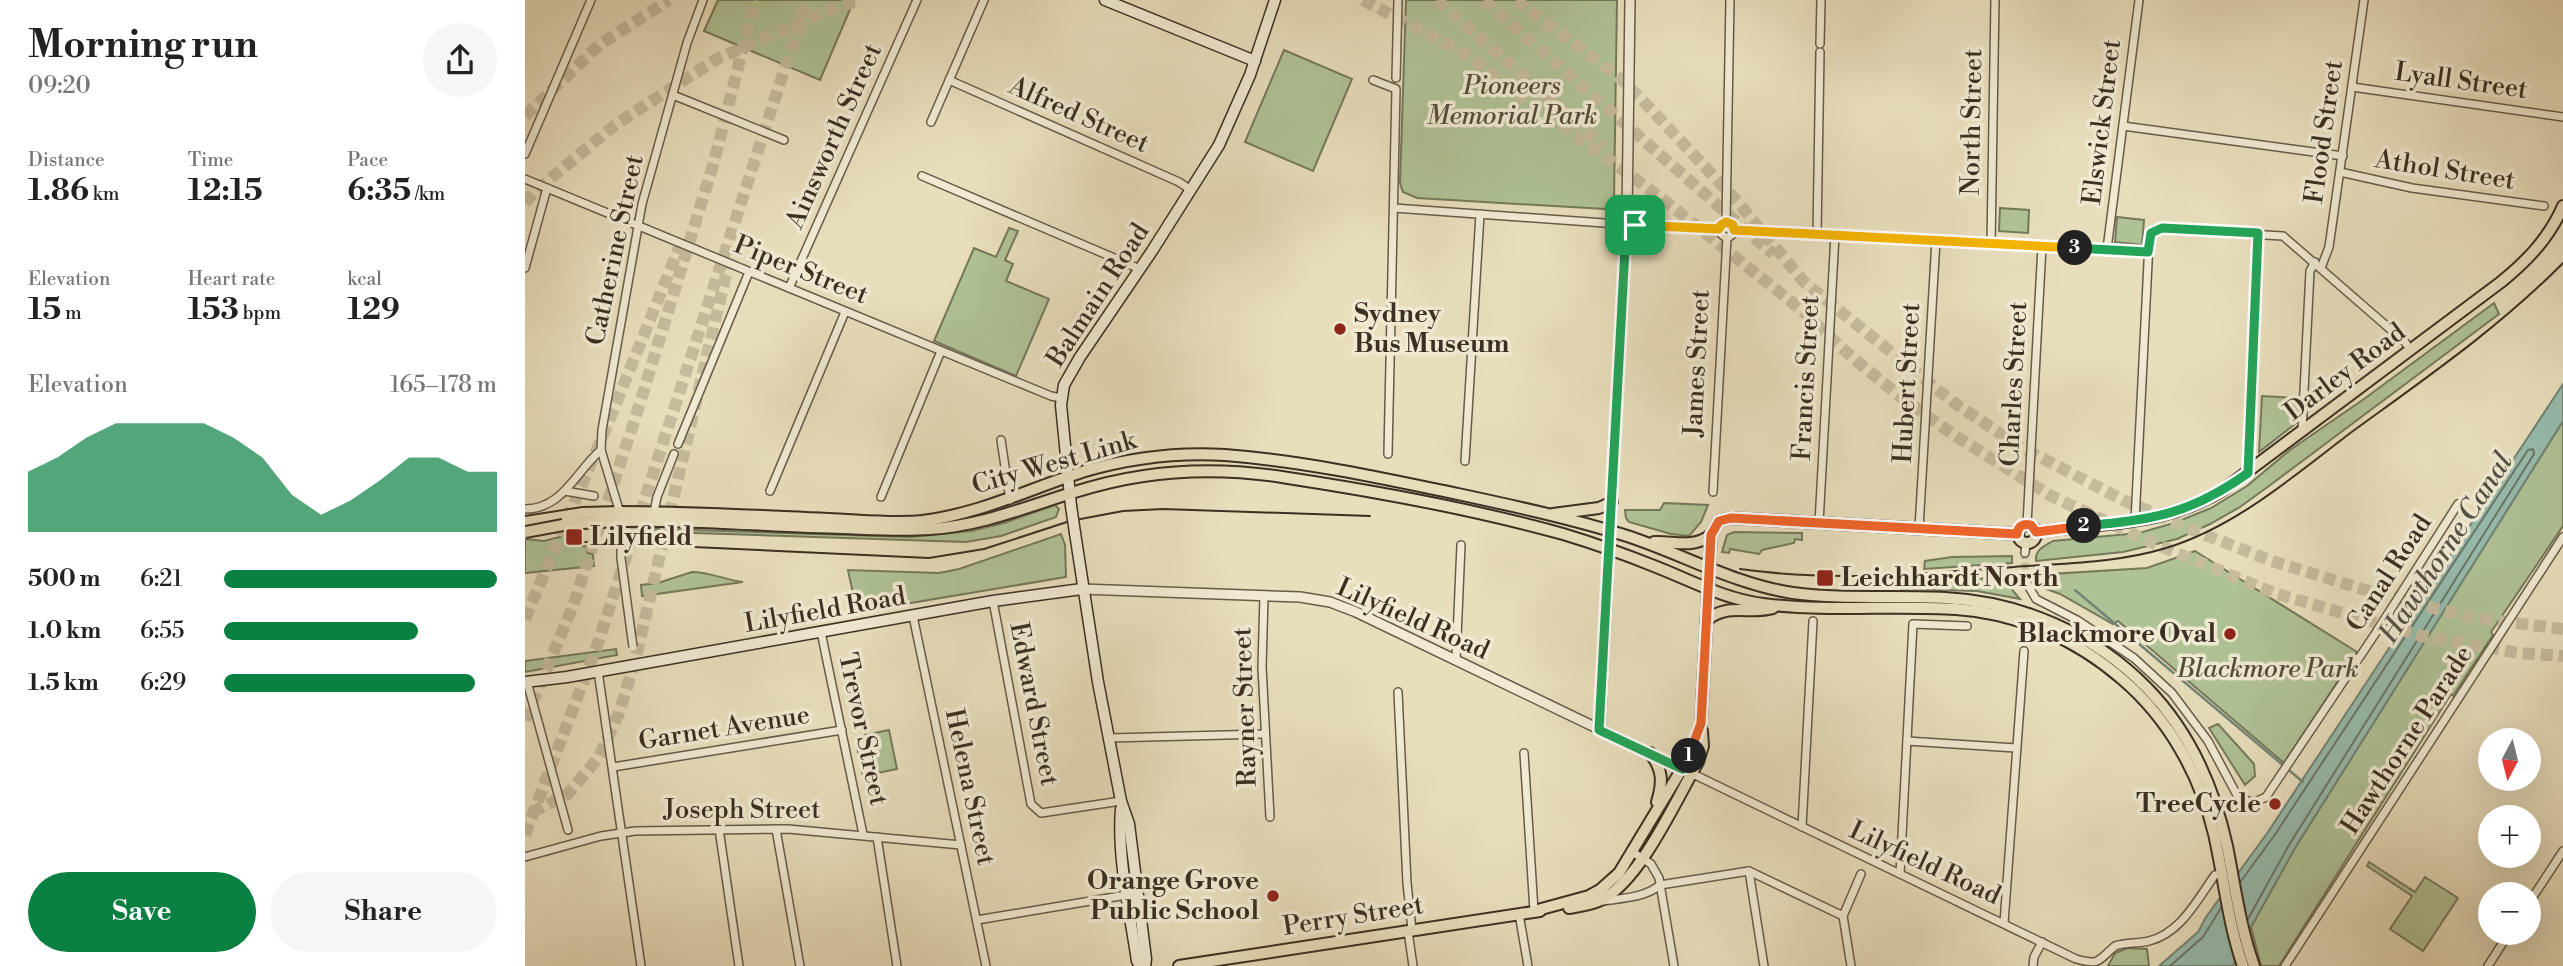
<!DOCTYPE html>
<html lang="en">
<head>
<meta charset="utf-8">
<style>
  body { margin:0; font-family:"Libre Bodoni",serif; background:#f6f6f6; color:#222; height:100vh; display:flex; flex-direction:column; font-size:26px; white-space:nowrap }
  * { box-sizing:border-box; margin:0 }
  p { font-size:23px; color:#767676 }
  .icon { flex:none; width:38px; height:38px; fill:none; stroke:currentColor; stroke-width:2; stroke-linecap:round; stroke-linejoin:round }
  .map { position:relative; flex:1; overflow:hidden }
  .details { display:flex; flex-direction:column; background:#fff; width:525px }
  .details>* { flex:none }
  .needle { width:46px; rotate:187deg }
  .controls { position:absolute; left:1953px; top:728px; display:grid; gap:14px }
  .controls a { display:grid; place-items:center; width:63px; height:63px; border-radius:50%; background:#fff; box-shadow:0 7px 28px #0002; font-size:35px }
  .pin { position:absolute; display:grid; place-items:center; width:60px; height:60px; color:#fff; margin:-30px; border-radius:14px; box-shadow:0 4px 10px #0006 }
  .km { position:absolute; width:35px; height:35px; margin:-18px; border-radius:50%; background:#222; color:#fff; font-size:19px; line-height:35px; text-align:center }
  .round { display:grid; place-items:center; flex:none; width:74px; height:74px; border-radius:37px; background:#f6f6f6 }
  .summary { display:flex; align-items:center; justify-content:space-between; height:119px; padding:0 28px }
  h1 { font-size:38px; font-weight:800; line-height:52px }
  .metrics { display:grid; grid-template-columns:repeat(3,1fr); gap:10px; height:119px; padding:7px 28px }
  .metrics div { display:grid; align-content:center }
  .metrics b { font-size:30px; font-weight:800 }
  .metrics small { font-size:19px; font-weight:400 }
  .metrics p { font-size:19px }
  .chart { height:196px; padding:14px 28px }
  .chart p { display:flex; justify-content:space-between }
  .chart svg { width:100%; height:126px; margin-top:7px; fill:#0b8043; opacity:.7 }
  .button { display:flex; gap:14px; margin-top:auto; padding:14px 28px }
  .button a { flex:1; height:80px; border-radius:42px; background:#0b8043; color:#fff; font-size:28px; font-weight:800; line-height:80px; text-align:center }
  .button a+a { background:#f6f6f6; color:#222 }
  ul { padding:0 28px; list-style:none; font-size:23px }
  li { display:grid; grid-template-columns:112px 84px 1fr; align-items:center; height:52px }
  li i { height:18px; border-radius:9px; background:#0b8043 }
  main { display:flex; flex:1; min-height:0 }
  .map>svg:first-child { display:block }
  .green { fill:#afc296; stroke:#75785c; stroke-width:2 }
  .water { fill:#97bcae; stroke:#728476; stroke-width:2 }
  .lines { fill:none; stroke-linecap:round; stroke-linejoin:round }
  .shore { stroke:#697668; stroke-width:2 }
  .stream { stroke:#728476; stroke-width:2.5 }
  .minor-tunnel { stroke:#c5bb9d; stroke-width:7; stroke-dasharray:7 3.5; stroke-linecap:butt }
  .motorway-tunnel { stroke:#c5bb9d; stroke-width:12; stroke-dasharray:12 6; stroke-linecap:butt }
  .minor-casing { stroke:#665b49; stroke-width:10 }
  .tertiary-casing { stroke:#665b49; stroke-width:12 }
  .secondary-casing { stroke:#3b2f23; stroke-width:13 }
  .primary-casing { stroke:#3b2f23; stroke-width:14 }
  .trunk-casing { stroke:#3b2f23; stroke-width:14 }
  .minor { stroke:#f0ead3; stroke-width:7 }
  .tertiary { stroke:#f0ead3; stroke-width:9 }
  .secondary { stroke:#f0ead3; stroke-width:10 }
  .primary { stroke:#e8debc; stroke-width:10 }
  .trunk { stroke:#e8debc; stroke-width:10 }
  .tram { stroke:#3b2f23; stroke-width:2 }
  .minor-bridge-casing { stroke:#665b49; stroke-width:10; stroke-linecap:butt }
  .secondary-bridge-casing { stroke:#3b2f23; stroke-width:13; stroke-linecap:butt }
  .trunk-bridge-casing { stroke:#3b2f23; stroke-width:14; stroke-linecap:butt }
  .minor-bridge { stroke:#f0ead3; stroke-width:7 }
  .secondary-bridge { stroke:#f0ead3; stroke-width:10 }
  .trunk-bridge { stroke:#e8debc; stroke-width:10 }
  .split-1-casing { stroke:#fff; stroke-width:14 }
  .split-2-casing { stroke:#fff; stroke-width:14 }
  .split-3-casing { stroke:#fff; stroke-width:14 }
  .split-4-casing { stroke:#fff; stroke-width:14 }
  .split-1 { stroke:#22a559; stroke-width:9 }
  .split-2 { stroke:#f0652b; stroke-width:9 }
  .split-3 { stroke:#22a559; stroke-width:9 }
  .split-4 { stroke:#f5b400; stroke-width:9 }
  .poi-dot { fill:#8f2418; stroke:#f0ead3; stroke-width:2.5 }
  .labels { text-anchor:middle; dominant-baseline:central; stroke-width:7; stroke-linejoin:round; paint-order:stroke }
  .street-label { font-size:26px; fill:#3b2f23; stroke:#f0ead3 }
  .park-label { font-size:26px; font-style:italic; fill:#524c3a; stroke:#f0ead3 }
  .poi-label { font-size:26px; font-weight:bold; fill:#3b2f23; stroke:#f0ead3; text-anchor:start }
  .water-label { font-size:28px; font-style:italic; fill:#525246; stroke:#f0ead3 }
</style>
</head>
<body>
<main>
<section class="details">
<div class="summary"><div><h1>Morning run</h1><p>09:20</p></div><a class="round"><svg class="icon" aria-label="share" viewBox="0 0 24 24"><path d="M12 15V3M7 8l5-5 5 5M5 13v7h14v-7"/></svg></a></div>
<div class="metrics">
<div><p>Distance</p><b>1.86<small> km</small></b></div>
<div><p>Time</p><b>12:15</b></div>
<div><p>Pace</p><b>6:35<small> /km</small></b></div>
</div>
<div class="metrics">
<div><p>Elevation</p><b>15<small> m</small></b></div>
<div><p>Heart rate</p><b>153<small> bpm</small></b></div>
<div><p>kcal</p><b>129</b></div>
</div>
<div class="chart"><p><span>Elevation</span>165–178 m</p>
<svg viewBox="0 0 160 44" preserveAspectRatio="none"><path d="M0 44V23L10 18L20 11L30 6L40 6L50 6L60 6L70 11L80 18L90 31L100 38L110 33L120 26L130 18L140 18L150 23L160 23V44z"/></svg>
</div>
<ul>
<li><b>500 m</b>6:21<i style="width:100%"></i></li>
<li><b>1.0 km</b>6:55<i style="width:71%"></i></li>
<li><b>1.5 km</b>6:29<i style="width:92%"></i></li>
</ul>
<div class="button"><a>Save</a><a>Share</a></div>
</section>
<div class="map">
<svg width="2038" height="966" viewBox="0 0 2038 966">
  <rect width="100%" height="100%" fill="#e8debc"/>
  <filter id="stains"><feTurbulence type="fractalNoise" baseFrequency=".00286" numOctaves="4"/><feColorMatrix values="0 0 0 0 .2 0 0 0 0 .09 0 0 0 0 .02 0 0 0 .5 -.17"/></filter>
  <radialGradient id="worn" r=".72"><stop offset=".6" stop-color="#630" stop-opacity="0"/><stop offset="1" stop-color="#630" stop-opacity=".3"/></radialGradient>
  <!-- green -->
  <g class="green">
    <path d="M193,0H329L295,80L179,31Z"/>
    <path d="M881,0H1092L1089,200L1080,209L892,198L878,192L875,183Z"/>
    <path d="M759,50L827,79L788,171L720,142Z"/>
    <path d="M1475,208L1504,210L1503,233L1474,231Z"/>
    <path d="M1592,217L1619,220L1617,245L1590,242Z"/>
    <path d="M484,228L493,231L480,260L488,264L481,281L524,299L491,376L409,341L449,248L471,257Z"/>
    <path d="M1969,303L1974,314L1744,486L1715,507L1685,524L1652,539L1598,552L1511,561C1510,549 1520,546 1528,541L1614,533L1649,523L1686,508L1722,486L1765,450L1839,399Z"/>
    <path d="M1737,396L1774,398V421L1734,452Z"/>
    <path d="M2038,421V526L1966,632L1968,635L1928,696L1926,694L1754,966H1736L1726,927L1770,848Z"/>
    <path d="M1139,503L1183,505L1176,522L1164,536L1146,534L1104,522L1101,518L1100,510H1135Z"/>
    <path d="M530,505L534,509L531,517L476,536L441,542L107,531V528L386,537L446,531L479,523Z"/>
    <path d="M58,531L57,546L65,547L61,550L63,553L68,554L69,566L0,573V539L19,541Z"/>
    <path d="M1209,532L1277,533V540L1270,539L1269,543L1237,550L1234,554L1205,549L1204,553L1197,552L1202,535Z"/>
    <path d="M536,534L540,545L541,577L332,612L323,570L414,573L434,569Z"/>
    <path d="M1670,551L1832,652L1759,763L1593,621L1588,624L1535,594L1513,586L1509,575L1622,568Z"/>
    <path d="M1487,556V563L1399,569L1400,561L1427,557Z"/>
    <path d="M167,572C185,572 200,580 218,582L117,596L116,585L133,583Z"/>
    <path d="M1483,576V585L1495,599L1452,591L1376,589V586C1412,584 1447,579 1483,576Z"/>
    <path d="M91,649L92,655L0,672V661Z"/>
    <path d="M1693,724L1729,764L1730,776L1720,785L1684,728Z"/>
    <path d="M364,730L372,769L338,776L330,737Z"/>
    <path d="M1844,862L1890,892L1900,877L1933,898L1898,951L1865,929L1887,896L1842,866Z"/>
    <path d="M1603,948L1622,949L1624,966H1583L1590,953Z"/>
  </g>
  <!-- water -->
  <path class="water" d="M2038,384V421L1770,848L1726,927L1708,966H1634L1673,932L1681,917L1743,832Z"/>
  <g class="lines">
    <!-- shore -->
    <g class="shore">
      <path d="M1716,881L1749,836L2003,450L2008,449L2009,454L1764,845L1723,919"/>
      <path d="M1645,966L1678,937L1696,908"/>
    </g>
    <!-- stream -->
    <path class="stream" d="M1550,590L1778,782"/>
    <!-- minor-tunnel -->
    <path class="minor-tunnel" d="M1500,580V553"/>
    <!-- motorway-tunnel -->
    <g class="motorway-tunnel">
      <path d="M838,0L937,52L1139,200L1274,308L1329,359L1377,398L1432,437L1526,496L1628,543L1749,593L1897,636L1994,653L2038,656"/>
      <path d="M912,0L1078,146"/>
      <path d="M959,0L1248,254"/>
      <path d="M991,0L1095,78L1118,101L1211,200L1279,282L1428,402L1492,445L1598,500L1665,529L1747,561L1837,589L1912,609L1950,618L2038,629"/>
      <path d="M0,116L74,45L144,0"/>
      <path d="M0,203L8,193L90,125L190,60L306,9L335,0"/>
      <path d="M0,619L86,416L156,243"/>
      <path d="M0,720L48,606L110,419L189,162L230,0"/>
      <path d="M7,812L43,794L74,757L94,713L110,661L204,262"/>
      <path d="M0,835L73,643L282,0"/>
    </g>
    <defs>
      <g id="minor">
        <path d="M1295,44L1296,0"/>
        <path d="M871,78L873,0"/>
        <path d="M424,80L654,182L666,190"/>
        <path d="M848,80L871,89L863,454"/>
        <path d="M1827,87L2038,117"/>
        <path d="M148,95L259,140"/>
        <path d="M406,122L459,0"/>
        <path d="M1598,126L1818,156"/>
        <path d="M0,154L66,0"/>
        <path d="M1815,172L1887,188L2019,206"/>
        <path d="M397,176L615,269"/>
        <path d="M0,179L526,396L536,398"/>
        <path d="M869,208L1093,224"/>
        <path d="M1201,222L1205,0"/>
        <circle cx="1202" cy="230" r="7"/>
        <path d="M1109,224L1194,229"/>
        <path d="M1209,230L1624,252"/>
        <path d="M1292,234L1295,52"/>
        <path d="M1466,244L1470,0"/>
        <path d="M1582,249L1614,0"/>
        <path d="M0,268L22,188"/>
        <path d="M1796,268L1804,247L1839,0"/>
        <path d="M264,288L392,0"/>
        <path d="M1777,431L1785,271L1790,262"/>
        <path d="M476,440L485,500"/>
        <path d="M153,444L224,272"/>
        <path d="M940,461L955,214"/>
        <path d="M1723,472L1733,233"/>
        <path d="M40,491L69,496"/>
        <path d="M245,491L320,312"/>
        <path d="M1188,492L1202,237"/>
        <path d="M356,497L416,351"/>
        <path d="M0,509C38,509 51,471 76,450"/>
        <path d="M129,512L132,497L149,454"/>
        <path d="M95,513L76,450L77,430L117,204L162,43L178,0"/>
        <path d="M1610,521L1624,243L1626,233L1631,229L1758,236L1880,342L1886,351"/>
        <path d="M1294,523L1310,235"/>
        <path d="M1502,524L1517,246"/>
        <path d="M1394,528L1411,240"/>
        <path d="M1500,553L1501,543"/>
        <path d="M1500,580L1511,599L1552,620L1609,658L1647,693L1683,741L1713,797L1728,803L1741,797L1852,631L1933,504"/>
        <path d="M739,596L737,667L745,817"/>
        <path d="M468,601L506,804L516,813L596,801"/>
        <path d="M388,616L461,966"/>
        <path d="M296,632L338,834"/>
        <path d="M931,660L936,545"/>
        <path d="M73,671L116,966"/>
        <path d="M2,682L43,830"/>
        <path d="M873,692L882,883L887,930"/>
        <path d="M584,738L740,734"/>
        <path d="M1382,741L1491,748"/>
        <path d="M999,753L1009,911"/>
        <path d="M88,767L317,730"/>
        <path d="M1166,773L1551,959C1576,966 1573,960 1590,946C1601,942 1613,944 1624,941C1656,933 1672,900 1690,875"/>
        <path d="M1277,827L1288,621"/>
        <path d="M194,829L214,966"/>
        <path d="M251,829L275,966"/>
        <path d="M352,837L372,966"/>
        <path d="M1106,851L1126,864L1134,878L1149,966"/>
        <path d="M0,857L76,836L110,831L263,829L436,845"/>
        <path d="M1224,871L1239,966"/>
        <path d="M1375,874L1388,624L1442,626"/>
        <path d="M1078,901C1098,898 1119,898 1135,885L1224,871L1318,916"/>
        <path d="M2004,903L2038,851"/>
        <path d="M994,914L1003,966"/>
        <path d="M452,920L613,893"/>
        <path d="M1479,923L1499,651"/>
        <path d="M883,931L888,966"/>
        <path d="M1326,966L1318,916L1336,874"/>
        <path d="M1508,966L1509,957L1517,942"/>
        <path d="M1760,966L2038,537"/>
        <path d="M1963,966L1984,933"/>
      </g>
      <g id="tertiary">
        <circle cx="1101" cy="222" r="8"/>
        <path d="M1102,214L1105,0"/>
        <path d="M557,589L775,597L805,602L831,612L1161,771"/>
        <path d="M1075,730L1101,231"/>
      </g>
      <g id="secondary">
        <path d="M580,0L730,61"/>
        <path d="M546,506L536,405L539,385L555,357L627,251L694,145L725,75L750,0"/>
        <path d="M550,533L573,682L596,801L604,824L621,959L620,966"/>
        <path d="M0,682L42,677L468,601L557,589"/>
        <path d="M596,809C592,857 605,913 612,961L615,966"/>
      </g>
      <g id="primary">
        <circle cx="1502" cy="534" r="9"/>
        <path d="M1511,532C1578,522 1637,527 1698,490L1976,282C2003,260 2024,238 2038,206"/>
        <path d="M1125,753C1138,770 1138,782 1132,802"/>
        <path d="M1044,908C1055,906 1067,905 1076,900C1115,881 1151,800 1173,762L1178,746L1177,731"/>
        <path d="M1009,911L1064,896L1075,890L1094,873L1167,752L1176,723L1186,535L1194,521L1206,518L1492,534"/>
        <path d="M654,966L1015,911"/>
      </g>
      <g id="trunk">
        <path d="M1028,514L1074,508L1087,502"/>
        <path d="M0,522L58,513L95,512C164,512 233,516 303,519C334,520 366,524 397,521C455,514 506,488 560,471C605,458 653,452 700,455C778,461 857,478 933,494C989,506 1044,518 1099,535C1156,553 1208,584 1268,593C1318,600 1369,595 1420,598C1496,602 1568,633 1622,688C1665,732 1689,787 1702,846C1710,886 1715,927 1729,966"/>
        <path d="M38,525C130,515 225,526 318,528C346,529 376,531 404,529C457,526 503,506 553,491C623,469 692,466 763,478C855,492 948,509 1038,534C1068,543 1099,554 1129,566C1165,580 1199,599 1238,604C1302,612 1367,605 1431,609C1492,613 1551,639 1597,679C1644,719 1675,775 1689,834C1699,878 1703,923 1718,966"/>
        <path d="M1129,542C1150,541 1167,549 1186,535"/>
        <path d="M1181,621C1201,602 1225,615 1248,608"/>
      </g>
    </defs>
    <!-- minor casing -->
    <use href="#minor" class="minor-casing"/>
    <!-- tertiary casing -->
    <use href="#tertiary" class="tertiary-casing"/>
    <!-- secondary casing -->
    <use href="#secondary" class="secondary-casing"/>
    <!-- primary casing -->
    <use href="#primary" class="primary-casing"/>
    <!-- trunk casing -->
    <use href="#trunk" class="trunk-casing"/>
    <!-- minor -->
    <use href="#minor" class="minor"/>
    <!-- tertiary -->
    <use href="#tertiary" class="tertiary"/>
    <!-- secondary -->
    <use href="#secondary" class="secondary"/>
    <!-- primary -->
    <use href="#primary" class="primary"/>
    <!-- trunk -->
    <use href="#trunk" class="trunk"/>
    <!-- tram -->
    <g class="tram">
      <path d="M60,542L404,558L459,549L545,521L598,511L638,509L845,516"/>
      <path d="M1215,569C1307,582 1397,574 1489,567C1540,563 1592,563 1641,548C1711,527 1771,474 1828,431C1901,378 1975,327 2038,263"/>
    </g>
    <defs>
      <path id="minor-bridge" d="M96,531V558L108,647"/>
      <path id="secondary-bridge" d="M546,506L550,533"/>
      <path id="trunk-bridge" d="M0,532L38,525"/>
    </defs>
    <!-- minor-bridge casing -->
    <use href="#minor-bridge" class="minor-bridge-casing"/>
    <!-- secondary-bridge casing -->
    <use href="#secondary-bridge" class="secondary-bridge-casing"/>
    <!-- trunk-bridge casing -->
    <use href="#trunk-bridge" class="trunk-bridge-casing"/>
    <!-- minor-bridge -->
    <use href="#minor-bridge" class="minor-bridge"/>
    <!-- secondary-bridge -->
    <use href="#secondary-bridge" class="secondary-bridge"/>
    <!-- trunk-bridge -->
    <use href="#trunk-bridge" class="trunk-bridge"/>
  </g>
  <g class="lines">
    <defs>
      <path id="split-1" d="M1110,225L1101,230L1074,730L1157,769L1164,756"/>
      <path id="split-2" d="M1164,756L1176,723L1186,535L1194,521L1206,518L1492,534C1493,526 1498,523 1506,525L1511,532L1559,526"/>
      <path id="split-3" d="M1550,248L1623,252L1626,233L1637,228L1733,233L1723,473C1664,515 1629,519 1559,526"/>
      <path id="split-4" d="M1110,225L1194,229L1196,225L1201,222L1208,225L1209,230L1550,248"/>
    </defs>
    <!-- split-1 casing -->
    <use href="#split-1" class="split-1-casing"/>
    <!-- split-2 casing -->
    <use href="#split-2" class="split-2-casing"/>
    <!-- split-3 casing -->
    <use href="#split-3" class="split-3-casing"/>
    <!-- split-4 casing -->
    <use href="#split-4" class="split-4-casing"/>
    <!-- split-1 -->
    <use href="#split-1" class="split-1"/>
    <!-- split-2 -->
    <use href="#split-2" class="split-2"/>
    <!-- split-3 -->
    <use href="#split-3" class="split-3"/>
    <!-- split-4 -->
    <use href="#split-4" class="split-4"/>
  </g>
  <!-- markers -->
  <g class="poi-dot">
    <circle cx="815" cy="329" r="7"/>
    <rect x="40" y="528" width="18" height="18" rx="3.5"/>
    <rect x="1291" y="569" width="18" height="18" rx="3.5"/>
    <circle cx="1705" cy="634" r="7"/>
    <circle cx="1750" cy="804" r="7"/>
    <circle cx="748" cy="896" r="7"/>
  </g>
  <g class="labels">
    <!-- street labels -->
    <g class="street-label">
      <text transform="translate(1936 81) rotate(8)">Lyall Street</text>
      <text transform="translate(554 115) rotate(24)">Alfred Street</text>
      <text transform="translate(1447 122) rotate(-89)">North Street</text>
      <text transform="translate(1577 122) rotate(-83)">Elswick Street</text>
      <text transform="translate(1799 132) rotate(-82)">Flood Street</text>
      <text transform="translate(309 136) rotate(-66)">Ainsworth Street</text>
      <text transform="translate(1920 170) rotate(9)">Athol Street</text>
      <text transform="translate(90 250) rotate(-78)">Catherine Street</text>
      <text transform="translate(276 270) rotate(22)">Piper Street</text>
      <text transform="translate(573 295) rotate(-57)">Balmain Road</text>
      <text transform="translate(1172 363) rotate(-87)">James Street</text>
      <text transform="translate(1820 372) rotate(-37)">Darley Road</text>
      <text transform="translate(1281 378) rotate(-87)">Francis Street</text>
      <text transform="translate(1382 383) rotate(-87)">Hubert Street</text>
      <text transform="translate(1489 384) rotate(-87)">Charles Street</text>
      <text transform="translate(529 463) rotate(-16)">City West Link</text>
      <text transform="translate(1864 573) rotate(-57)">Canal Road</text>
      <text transform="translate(300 610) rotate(-10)">Lilyfield Road</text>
      <text transform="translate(888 619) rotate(24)">Lilyfield Road</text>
      <text transform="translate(509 704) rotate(79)">Edward Street</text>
      <text transform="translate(720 707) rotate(-92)">Rayner Street</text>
      <text transform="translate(199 728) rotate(-9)">Garnet Avenue</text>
      <text transform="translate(338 729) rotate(78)">Trevor Street</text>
      <text transform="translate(1882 740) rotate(-57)">Hawthorne Parade</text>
      <text transform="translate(445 787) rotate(78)">Helena Street</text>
      <text x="217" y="810">Joseph Street</text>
      <text transform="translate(1400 863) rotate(25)">Lilyfield Road</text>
      <text transform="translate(828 916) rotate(-9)">Perry Street</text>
    </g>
    <!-- park labels -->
    <g class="park-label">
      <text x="987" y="86">Pioneers<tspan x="987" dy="30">Memorial Park</tspan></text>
      <text x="1743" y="669">Blackmore Park</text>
    </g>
    <!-- poi labels -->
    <g class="poi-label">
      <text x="829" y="314">Sydney<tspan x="829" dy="30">Bus Museum</tspan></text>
      <text x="65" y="537">Lilyfield</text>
      <text x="1316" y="578">Leichhardt North</text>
      <text x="1691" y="634" text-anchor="end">Blackmore Oval</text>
      <text x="1736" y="804" text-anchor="end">TreeCycle</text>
      <text x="734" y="881" text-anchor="end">Orange Grove<tspan x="734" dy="30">Public School</tspan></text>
    </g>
    <!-- water labels -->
    <g class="water-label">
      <text transform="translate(1921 548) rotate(-57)">Hawthorne Canal</text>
    </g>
  </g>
  <rect width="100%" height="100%" filter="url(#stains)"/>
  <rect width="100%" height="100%" fill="url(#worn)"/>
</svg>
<div class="controls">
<a><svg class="needle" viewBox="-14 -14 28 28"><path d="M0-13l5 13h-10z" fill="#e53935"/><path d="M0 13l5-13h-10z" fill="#767676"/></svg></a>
<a>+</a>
<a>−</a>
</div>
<div class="pin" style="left:1110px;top:225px;background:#1e9e55"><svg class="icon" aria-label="arrive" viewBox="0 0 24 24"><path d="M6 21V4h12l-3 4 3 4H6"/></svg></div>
<b class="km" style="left:1164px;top:756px">1</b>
<b class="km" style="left:1559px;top:526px">2</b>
<b class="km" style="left:1550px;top:248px">3</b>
</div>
</main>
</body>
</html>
